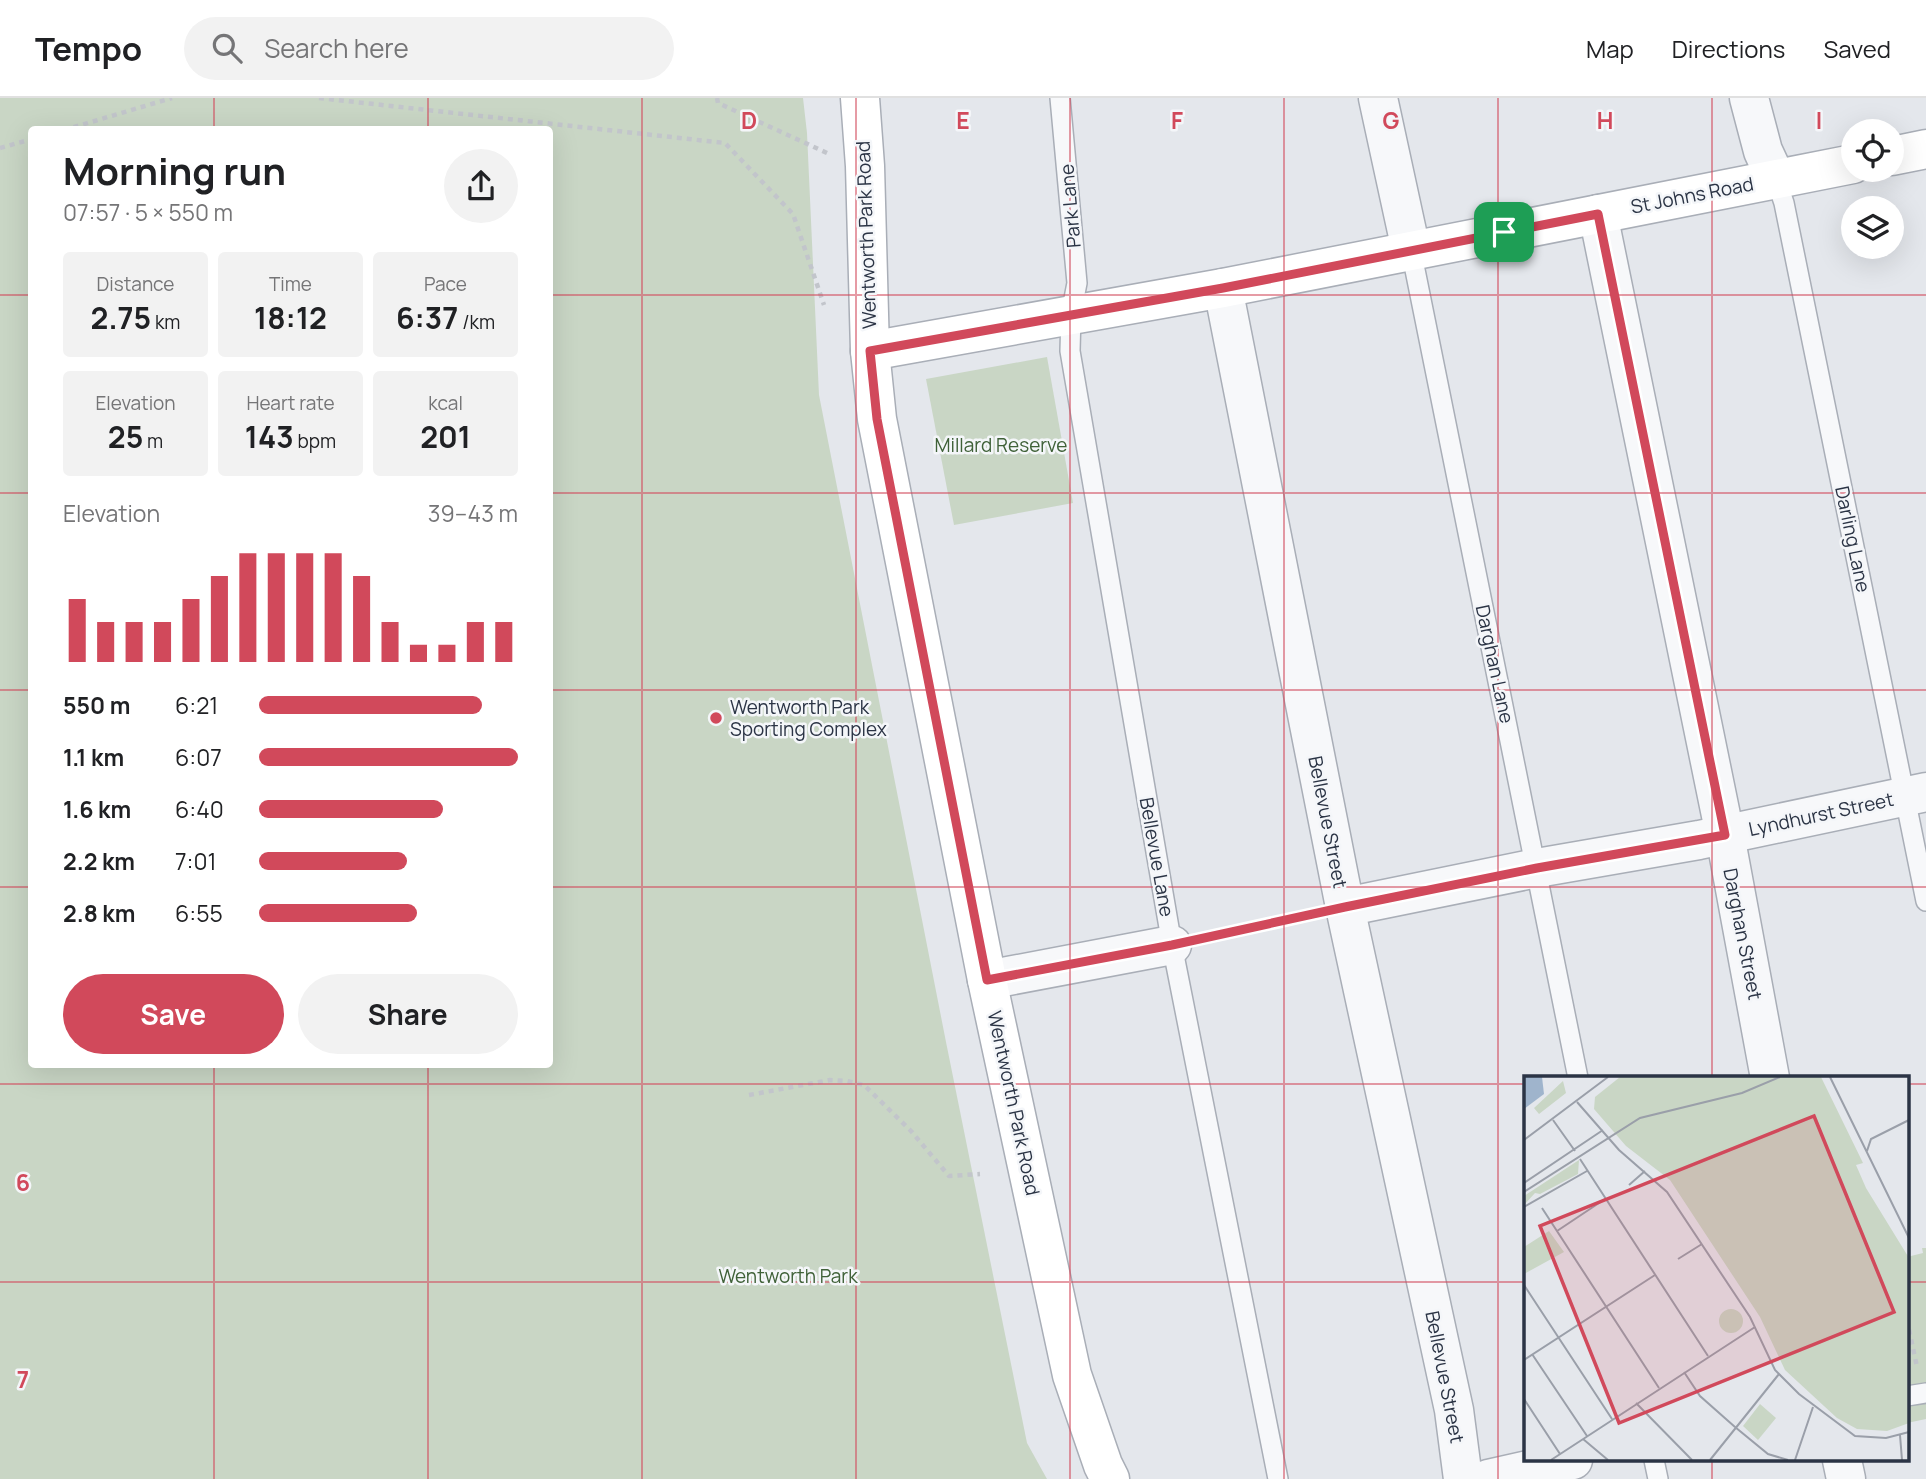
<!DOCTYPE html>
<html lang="en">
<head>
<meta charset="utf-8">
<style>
  body { margin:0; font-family:Manrope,sans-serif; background:#f2f2f2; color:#202124; height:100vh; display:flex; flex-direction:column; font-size:26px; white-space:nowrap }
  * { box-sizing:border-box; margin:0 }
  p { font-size:23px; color:#757577 }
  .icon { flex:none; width:38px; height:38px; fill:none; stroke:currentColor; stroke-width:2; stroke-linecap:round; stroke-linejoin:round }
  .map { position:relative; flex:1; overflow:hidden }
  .panel { position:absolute; left:28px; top:28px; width:525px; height:942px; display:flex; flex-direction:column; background:#fff; border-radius:7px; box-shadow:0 7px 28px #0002 }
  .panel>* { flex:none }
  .fabs { position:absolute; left:1841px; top:21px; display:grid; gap:14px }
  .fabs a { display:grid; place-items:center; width:63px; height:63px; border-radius:50%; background:#fff; box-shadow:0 7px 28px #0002; font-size:35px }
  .pin { position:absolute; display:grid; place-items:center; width:60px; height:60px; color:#fff; margin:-30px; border-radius:14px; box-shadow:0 4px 10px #0006 }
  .round { display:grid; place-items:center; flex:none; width:74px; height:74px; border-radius:37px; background:#f2f2f2 }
  .summary { display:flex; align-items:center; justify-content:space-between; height:119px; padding:0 35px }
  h1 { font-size:38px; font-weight:700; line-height:52px }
  .metrics { display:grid; grid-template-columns:repeat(3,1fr); gap:10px; height:119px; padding:7px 35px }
  .metrics div { display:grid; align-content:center; border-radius:7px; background:#f2f2f2; text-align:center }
  .metrics b { font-size:30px; font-weight:700 }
  .metrics small { font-size:19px; font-weight:400 }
  .metrics p { font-size:19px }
  .chart { height:196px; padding:14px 35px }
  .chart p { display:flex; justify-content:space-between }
  .chart svg { width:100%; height:126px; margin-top:7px; stroke:#d1495b; stroke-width:6 }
  .button { display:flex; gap:14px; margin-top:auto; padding:14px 35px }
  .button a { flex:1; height:80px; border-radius:42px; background:#d1495b; color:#fff; font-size:28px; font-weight:700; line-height:80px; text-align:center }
  .button a+a { background:#f2f2f2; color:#202124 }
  ul { padding:0 35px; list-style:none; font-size:23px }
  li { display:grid; grid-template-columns:112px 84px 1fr; align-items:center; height:52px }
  li i { height:18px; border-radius:9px; background:#d1495b }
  header { display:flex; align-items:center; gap:42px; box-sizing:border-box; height:98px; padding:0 35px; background:#fff; border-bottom:2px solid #e0e0e0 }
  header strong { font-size:33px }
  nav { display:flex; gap:38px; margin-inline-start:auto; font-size:24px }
  .search { width:490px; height:63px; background:#f2f2f2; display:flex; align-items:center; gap:18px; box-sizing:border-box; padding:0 24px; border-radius:38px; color:#757577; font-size:26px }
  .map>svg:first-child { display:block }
  .green { fill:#c9d6c5; fill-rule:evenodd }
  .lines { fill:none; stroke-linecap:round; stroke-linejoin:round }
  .lane-casing { stroke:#a9aeb7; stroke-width:22 }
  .street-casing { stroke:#a9aeb7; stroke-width:41 }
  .secondary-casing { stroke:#a9aeb7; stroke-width:41 }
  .path { stroke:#c2c5cb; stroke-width:4.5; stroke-dasharray:5 5; stroke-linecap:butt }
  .lane { stroke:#f7f8fa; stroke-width:19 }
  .street { stroke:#f7f8fa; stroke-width:38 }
  .secondary { stroke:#fff; stroke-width:38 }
  .route-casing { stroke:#fff; stroke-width:14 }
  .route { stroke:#d1495b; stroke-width:9 }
  .grid { fill:none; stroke:#d1495b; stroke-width:2; stroke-opacity:0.55 }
  .poi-dot { fill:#d1495b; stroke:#f4f6f9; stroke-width:2.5 }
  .labels { text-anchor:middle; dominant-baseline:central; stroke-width:5; stroke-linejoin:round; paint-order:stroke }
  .street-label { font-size:19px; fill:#2b3445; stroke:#f4f6f9 }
  .park-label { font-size:19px; fill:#3f6138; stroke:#f4f6f9 }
  .poi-label { font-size:19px; fill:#2b3445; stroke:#f4f6f9; text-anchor:start }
  .inset-road { fill:none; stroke:#9a9fa9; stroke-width:2 }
  .view { fill:#d1495b; fill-opacity:0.15; stroke:#d1495b; stroke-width:3.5 }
  .inset-edge { fill:none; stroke:#2b3445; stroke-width:3.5 }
  .grid-label { font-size:23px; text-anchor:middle; font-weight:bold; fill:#d1495b; stroke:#f4f6f9; stroke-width:5; stroke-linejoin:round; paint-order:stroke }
</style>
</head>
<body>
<header>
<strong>Tempo</strong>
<div class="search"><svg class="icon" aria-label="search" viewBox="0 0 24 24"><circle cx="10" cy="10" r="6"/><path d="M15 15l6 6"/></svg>Search here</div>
<nav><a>Map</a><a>Directions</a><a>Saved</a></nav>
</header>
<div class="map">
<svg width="1926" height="1381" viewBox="0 0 1926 1381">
  <rect width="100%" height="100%" fill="#e4e7ec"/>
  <!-- green -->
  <g class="green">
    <path d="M0,0H803L807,35L819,297L946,944L1027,1345L1047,1381H0ZM32,32H550V966H32Z"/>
    <path d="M1047,259L1073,405L954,427L926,281Z"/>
    <path d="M1922,1150H1926V1321L1907,1325V1159L1923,1155Z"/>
  </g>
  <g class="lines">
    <defs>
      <g id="lane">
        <path d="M1060,0L1077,185L1071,216L1070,253L1172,847L1278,1381"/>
        <path d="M1776,81L1784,105L1926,803"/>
        <path d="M1411,152L1578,980"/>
        <path d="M1907,1298L1926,1295"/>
        <path d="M1654,1362L1658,1381"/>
      </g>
      <g id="street">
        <path d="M1378,0L1411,152"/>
        <path d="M1749,0L1763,53L1776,81"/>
        <path d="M1598,116L1725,737L1770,980"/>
        <path d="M1223,190L1345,809L1454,1312L1463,1381"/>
        <path d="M1345,809L1537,770L1699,742L1926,694"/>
        <path d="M987,882L1172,847"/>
        <path d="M1842,1362L1846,1381"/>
        <path d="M1488,1381L1573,1362"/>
      </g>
      <g id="secondary">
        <path d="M860,0L865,68L870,253L877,321L987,882L1072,1277L1103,1367L1110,1381"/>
        <path d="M1892,58L1926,51"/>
        <path d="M870,253L1223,190L1853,66"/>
      </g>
    </defs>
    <!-- lane casing -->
    <use href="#lane" class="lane-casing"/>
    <!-- street casing -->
    <use href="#street" class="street-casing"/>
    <!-- secondary casing -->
    <use href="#secondary" class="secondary-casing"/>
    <!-- path -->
    <g class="path">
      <path d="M319,0L725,45L793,116L824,207"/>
      <path d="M717,0L718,5L827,55"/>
      <path d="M64,32L172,0"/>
      <path d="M0,50L32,41"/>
      <path d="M1207,839L1311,816"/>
      <path d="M749,997L830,982L847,983L864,987L911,1033L949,1078L980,1076"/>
      <path d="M1907,1222L1917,1269"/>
    </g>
    <!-- lane -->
    <use href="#lane" class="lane"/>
    <!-- street -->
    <use href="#street" class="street"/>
    <!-- secondary -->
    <use href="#secondary" class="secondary"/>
  </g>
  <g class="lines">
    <defs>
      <path id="route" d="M1598,116L1725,737L1537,770L1345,809L1172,847L987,882L877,321L870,253L1223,190Z"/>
    </defs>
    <!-- route casing -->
    <use href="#route" class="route-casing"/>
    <!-- route -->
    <use href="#route" class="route"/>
  </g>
  <!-- grid -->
  <path class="grid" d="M214,0V32M428,0V32M642,0V1381M856,0V1381M1070,0V1381M1284,0V1381M1498,0V1381M1712,0V980M0,197H32M550,197H1926M0,395H32M550,395H1926M0,592H32M550,592H1926M0,789H32M550,789H1926M214,966V1381M428,966V1381M0,986H1525M1907,986H1926M0,1184H1525M1907,1184H1926M1712,1362V1381"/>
  <!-- markers -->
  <circle class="poi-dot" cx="716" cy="620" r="7"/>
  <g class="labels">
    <!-- street labels -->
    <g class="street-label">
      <text transform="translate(1692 97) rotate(-11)">St Johns Road</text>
      <text transform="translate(1070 108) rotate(-95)">Park Lane</text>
      <text transform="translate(866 137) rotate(-92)">Wentworth Park Road</text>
      <text transform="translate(1853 441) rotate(78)">Darling Lane</text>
      <text transform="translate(1495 566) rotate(78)">Darghan Lane</text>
      <text transform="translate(1821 716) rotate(-12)">Lyndhurst Street</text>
      <text transform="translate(1328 724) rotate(79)">Bellevue Street</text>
      <text transform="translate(1157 759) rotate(80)">Bellevue Lane</text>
      <text transform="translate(1743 836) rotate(79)">Darghan Street</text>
      <text transform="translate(1014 1005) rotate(78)">Wentworth Park Road</text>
      <text transform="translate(1445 1279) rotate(79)">Bellevue Street</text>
    </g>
    <!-- park labels -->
    <g class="park-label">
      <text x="1001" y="347">Millard Reserve</text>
      <text x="788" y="1178">Wentworth Park</text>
    </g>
    <!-- poi labels -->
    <g class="poi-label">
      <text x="730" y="609">Wentworth Park<tspan x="730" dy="22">Sporting Complex</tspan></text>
    </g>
  </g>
  <!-- overview -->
  <g transform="translate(1524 978)">
    <rect width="385" height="385" fill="#e4e7ec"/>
    <path d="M96,1H297L339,87L332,89L342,112L385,182V347L363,355L333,353L313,342L261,294L236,241L146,104L102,70L70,33L71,21ZM39,5L42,17L15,38L10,32ZM55,84L54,98L16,118L11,117L0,129V120ZM25,155L40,176L0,198V171ZM195 245a12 12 0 1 1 24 0a12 12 0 1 1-24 0ZM236,328L252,342L234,364L219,350Z" fill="#c9d6c5"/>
    <path d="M0,1H18L20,18L0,33Z" fill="#9fb4cc"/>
    <path class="inset-road" d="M306,1L385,162M53,26L95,74L143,116L226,241L251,294L275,318L331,360L362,362L385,356M29,44L51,75M0,64L84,1M343,75L347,63L385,44M56,83L184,280M0,107L79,54M105,109L121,95M0,116L116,42L218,17L256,1M0,131L63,95M18,132L135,312M33,155L81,123M154,183L178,168M0,209L88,343M8,278L63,360M0,284L131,199M160,296L176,320L211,351L244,378L264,384M0,323L36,378M112,327L168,384M376,359L378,384M59,363L84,384M27,384L231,251M186,384L255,298M271,384L289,331"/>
    <path class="view" d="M290,40L370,236L95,347L16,150Z"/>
    <rect width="385" height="385" class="inset-edge"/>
  </g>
  <g class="grid-label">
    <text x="749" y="31">D</text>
    <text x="963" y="31">E</text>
    <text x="1177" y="31">F</text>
    <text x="1391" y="31">G</text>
    <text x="1605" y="31">H</text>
    <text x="1819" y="31">I</text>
    <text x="23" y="1093">6</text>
    <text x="23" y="1290">7</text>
  </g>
</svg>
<div class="fabs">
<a><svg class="icon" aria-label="locate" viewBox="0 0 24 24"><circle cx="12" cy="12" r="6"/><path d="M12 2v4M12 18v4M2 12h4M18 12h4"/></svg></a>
<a><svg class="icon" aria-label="layers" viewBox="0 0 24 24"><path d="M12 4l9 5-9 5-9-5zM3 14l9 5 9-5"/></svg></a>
</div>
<div class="pin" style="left:1504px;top:134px;background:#1e9e55"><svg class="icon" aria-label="arrive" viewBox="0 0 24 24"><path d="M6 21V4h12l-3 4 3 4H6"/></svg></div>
<section class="panel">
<div class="summary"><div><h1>Morning run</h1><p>07:57 · 5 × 550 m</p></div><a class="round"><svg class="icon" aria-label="share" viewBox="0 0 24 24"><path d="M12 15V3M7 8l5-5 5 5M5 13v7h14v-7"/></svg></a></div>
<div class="metrics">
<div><p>Distance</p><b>2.75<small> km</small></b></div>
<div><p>Time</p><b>18:12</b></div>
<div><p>Pace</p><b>6:37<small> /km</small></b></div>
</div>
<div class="metrics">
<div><p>Elevation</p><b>25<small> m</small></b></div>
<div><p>Heart rate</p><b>143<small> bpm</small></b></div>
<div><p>kcal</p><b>201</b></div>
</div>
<div class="chart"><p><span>Elevation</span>39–43 m</p>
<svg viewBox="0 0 160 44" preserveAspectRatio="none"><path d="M5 44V22M15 44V30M25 44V30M35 44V30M45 44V22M55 44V14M65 44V6M75 44V6M85 44V6M95 44V6M105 44V14M115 44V30M125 44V38M135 44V38M145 44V30M155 44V30"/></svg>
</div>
<ul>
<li><b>550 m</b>6:21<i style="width:86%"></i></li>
<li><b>1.1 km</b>6:07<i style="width:100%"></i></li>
<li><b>1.6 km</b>6:40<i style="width:71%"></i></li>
<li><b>2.2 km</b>7:01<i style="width:57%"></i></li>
<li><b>2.8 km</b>6:55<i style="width:61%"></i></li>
</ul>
<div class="button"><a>Save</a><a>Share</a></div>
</section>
</div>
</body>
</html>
